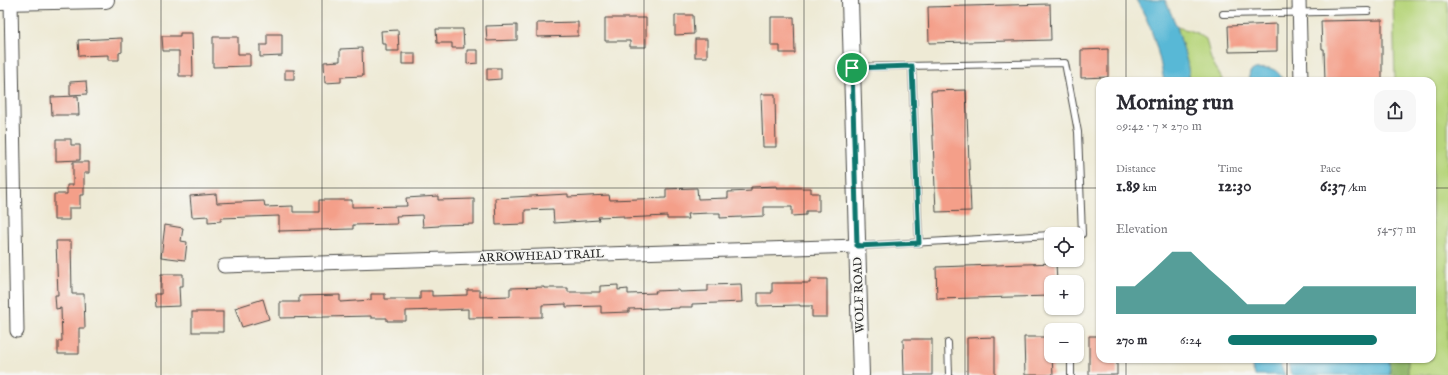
<!DOCTYPE html>
<html lang="en">
<head>
<meta charset="utf-8">
<style>
  body { margin:0; font-family:"IM FELL English",serif; background:#f7f7f7; color:#2b2b33; height:100vh; display:flex; flex-direction:column; font-size:15px; white-space:nowrap }
  * { box-sizing:border-box; margin:0 }
  p { font-size:13px; color:#7c7c81 }
  .icon { flex:none; width:22px; height:22px; fill:none; stroke:currentColor; stroke-width:2; stroke-linecap:round; stroke-linejoin:round }
  .map { position:relative; flex:1; overflow:hidden }
  .side { position:absolute; left:1096px; top:77px; width:340px; height:286px; display:flex; flex-direction:column; background:#fff; border-radius:12px; box-shadow:0 1px 3px #0004 }
  .side>* { flex:none }
  .controls { position:absolute; left:1044px; top:227px; display:grid; gap:8px }
  .controls a { display:grid; place-items:center; width:40px; height:40px; border-radius:8px; background:#fff; box-shadow:0 1px 3px #0004; font-size:20px }
  .pin { position:absolute; display:grid; place-items:center; width:34px; height:34px; color:#fff; margin:-17px; border:2px solid #fff; border-radius:50%; box-shadow:0 1px 4px #0007 }
  .round { display:grid; place-items:center; flex:none; width:42px; height:42px; border-radius:12px; background:#f7f7f7 }
  .head { display:flex; align-items:center; justify-content:space-between; height:68px; padding:0 20px }
  h1 { font-size:22px; font-weight:700; line-height:30px }
  .stats { display:grid; grid-template-columns:repeat(3,1fr); gap:6px; height:68px; padding:4px 20px }
  .stats div { display:grid; align-content:center }
  .stats b { font-size:17px; font-weight:700 }
  .stats small { font-size:11px; font-weight:400 }
  .stats p { font-size:11px }
  .chart { height:112px; padding:8px 20px }
  .chart p { display:flex; justify-content:space-between }
  .chart svg { width:100%; height:72px; margin-top:4px; fill:#0f766e; opacity:.7 }
  ul { padding:0 20px; list-style:none; font-size:13px }
  li { display:grid; grid-template-columns:64px 48px 1fr; align-items:center; height:30px }
  li i { height:10px; border-radius:5px; background:#0f766e }
  .map>svg:first-child { display:block }
  .green { fill:#b7d57b; stroke:#718053 }
  .forest { fill:#91b66b; stroke:#5e704b }
  .water { fill:#58b8d6; stroke:#427280 }
  .building { fill:#f49f89 }
  .lines { fill:none; stroke-linecap:round; stroke-linejoin:round }
  .service-casing { stroke:#484844; stroke-width:8 }
  .minor-casing { stroke:#484844; stroke-width:15 }
  .tertiary-casing { stroke:#484844; stroke-width:18 }
  .service { stroke:#fff; stroke-width:6 }
  .minor { stroke:#fff; stroke-width:13 }
  .tertiary { stroke:#fff; stroke-width:16 }
  .route-casing { stroke:#fff; stroke-width:8 }
  .route { stroke:#0f766e; stroke-width:5 }
  .grid { fill:none; stroke:#2b2b2b; stroke-width:1; stroke-opacity:0.55 }
  .labels { text-anchor:middle; dominant-baseline:central; stroke-width:3.5; stroke-linejoin:round; paint-order:stroke }
  .street-label { font-size:12px; fill:#2b2b2b; stroke:#f6f6f2 }
</style>
</head>
<body>
<div class="map">
<svg width="1448" height="375" viewBox="0 0 1448 375">
  <rect width="100%" height="100%" fill="#f6f6f2"/>
  <filter id="ink" filterUnits="userSpaceOnUse"><feTurbulence type="fractalNoise" baseFrequency=".025" numOctaves="2"/><feDisplacementMap in="SourceGraphic" scale="8" xChannelSelector="R" yChannelSelector="G"/><feConvolveMatrix kernelMatrix="1 2 1 2 8 2 1 2 1" color-interpolation-filters="sRGB"/></filter>
  <filter id="wash" filterUnits="userSpaceOnUse"><feTurbulence type="fractalNoise" baseFrequency=".012" numOctaves="4" result="noise"/><feDisplacementMap in="SourceGraphic" scale="16" xChannelSelector="R" yChannelSelector="G"/><feGaussianBlur stdDeviation="0.9" result="paint"/><feColorMatrix in="noise" values="0 0 0 0 0 0 0 0 0 0 0 0 0 0 0 0 0 1.4 0 .05"/><feComposite in="paint" operator="in"/></filter>
  <g filter="url(#wash)">
    <rect width="100%" height="100%" fill="#eeead5"/>
    <!-- green -->
    <g class="green">
      <path d="M1393,0H1448V375H1405L1404,359H1432V81H1395Z"/>
      <path d="M1177,27L1195,32L1206,39L1211,59L1223,81H1190L1187,62Z"/>
    </g>
    <!-- forest -->
    <path class="forest" d="M1389,359H1408V375H1390Z"/>
    <!-- water -->
    <g class="water">
      <path d="M1136,0H1165L1177,27L1187,62L1190,81H1164C1159,53 1152,24 1136,0Z"/>
      <path d="M1269,68C1277,70 1280,74 1283,81H1248L1250,72L1255,69Z"/>
      <path d="M1249,359H1278L1285,375H1255Z"/>
      <path d="M1287,359H1389L1390,375H1291Z"/>
    </g>
    <g id="blocks">
      <!-- building -->
      <g class="building">
        <path d="M1050,4L1051,40L929,43L928,7Z"/>
        <path d="M675,15H693L694,34L675,35Z"/>
        <path d="M771,17H794L795,53H780V46H771Z"/>
        <path d="M605,18H646V47H630V41H605Z"/>
        <path d="M1382,20V81H1325L1324,49H1322L1321,21Z"/>
        <path d="M578,22V36L537,37V23Z"/>
        <path d="M1277,24V51L1229,52L1228,26Z"/>
        <path d="M517,25V40L487,41L486,26Z"/>
        <path d="M436,29H463L464,48H452V43H437Z"/>
        <path d="M398,30L399,51H386V44H382L381,31Z"/>
        <path d="M180,33H192L193,76H179V51H163L162,36H180Z"/>
        <path d="M267,34H282V56L260,57V45H267Z"/>
        <path d="M213,37H238V54H250V66L213,67Z"/>
        <path d="M122,38V52L119,53V60H108V55L79,56L78,40Z"/>
        <rect x="695" y="39" width="12" height="18"/>
        <path d="M362,48L363,76L341,77V82L325,83L324,62L340,61V49Z"/>
        <path d="M1108,49V77L1081,78V50Z"/>
        <path d="M467,50H478V63L467,64Z"/>
        <rect x="402" y="53" width="13" height="11"/>
        <path d="M487,68H501V79L487,80Z"/>
        <rect x="285" y="70" width="9" height="9"/>
        <path d="M86,81L87,94L70,95V82Z"/>
        <path d="M966,90L971,211L936,212L931,91Z"/>
        <path d="M761,94H775L776,147H763Z"/>
        <path d="M78,96L79,115H52L51,97Z"/>
        <path d="M56,139H71V145H80V160L56,161Z"/>
        <path d="M73,162H89V173H84V195H80V208H69V220H54V194H67V185H73Z"/>
        <path d="M777,186V188H811V193H819V211H806V215L792,216V207H764V216L720,218V213H710L687,214L688,219H667V216L624,218V216L598,217L599,220L554,223L553,209L525,210V224L496,225L495,198L568,194V197L609,195L610,200L666,198V189L697,188L698,199L728,198V192L751,191V187Z"/>
        <path d="M216,194L217,203L264,201L265,207L293,206V212H319V200H352V207L407,206L406,198L438,196V200L474,199V224L439,225V226L423,227L422,215L396,216L397,224L353,225V229L279,231V216L221,218V221L208,222V216L192,217L190,196Z"/>
        <path d="M165,225L183,228L181,241L187,242L185,260L161,257Z"/>
        <path d="M56,241H71L72,294H84L85,328H79V354H58V341H62L61,308L56,309L55,295H58Z"/>
        <path d="M1056,263L1057,282H1051V296L937,299L936,267Z"/>
        <path d="M161,274H183V286H179L180,306L156,307L155,294H161Z"/>
        <path d="M810,279H827V317H812V306H800V305L758,306V293H772V283H810Z"/>
        <path d="M741,284L742,302L692,304V307H679V308L657,309V308L629,309V312L601,313V306L566,307V304L542,305V317L468,318V309L406,311V321H387V318H371V316L280,318V302H299V296L340,295V302L371,300V294H385V299H420V291H432V296L467,295V290H480V297L510,296V288L544,287V288H568V292H600V286L618,285V290L628,289V294L656,293L655,291L679,290V292L708,291V285Z"/>
        <path d="M263,299L269,319L242,327L235,308Z"/>
        <rect x="192" y="312" width="31" height="20"/>
        <path d="M1089,336H1100V359H1117V375H1089Z"/>
        <path d="M995,337V375H967V338Z"/>
        <path d="M1024,337H1051L1053,375H1025Z"/>
        <path d="M903,339H932V375H904Z"/>
      </g>
    </g>
  </g>
  <g filter="url(#ink)">
    <use href="#blocks" fill-opacity="0" stroke="#484844" stroke-width="1"/>
    <g class="lines">
      <defs>
        <g id="service">
          <path d="M1223,14L1368,11"/>
          <path d="M912,66L919,243"/>
          <path d="M853,67L1065,63L1078,132L1082,234H1073"/>
          <path d="M859,246L1051,235"/>
          <path d="M948,343L949,375"/>
          <path d="M1071,356V375"/>
        </g>
        <g id="minor">
          <path d="M1299,0L1301,81"/>
          <path d="M11,2L17,331"/>
          <path d="M224,266L857,246"/>
        </g>
        <g id="tertiary">
          <path d="M850,0L861,375"/>
          <path d="M0,2L106,0"/>
        </g>
      </defs>
      <!-- service casing -->
      <use href="#service" class="service-casing"/>
      <!-- minor casing -->
      <use href="#minor" class="minor-casing"/>
      <!-- tertiary casing -->
      <use href="#tertiary" class="tertiary-casing"/>
      <!-- service -->
      <use href="#service" class="service"/>
      <!-- minor -->
      <use href="#minor" class="minor"/>
      <!-- tertiary -->
      <use href="#tertiary" class="tertiary"/>
    </g>
  </g>
  <g class="lines" filter="url(#ink)">
    <defs>
      <path id="route" d="M912,66L919,243L857,246L852,68Z"/>
    </defs>
    <!-- route casing -->
    <use href="#route" class="route-casing"/>
    <!-- route -->
    <use href="#route" class="route"/>
  </g>
  <!-- grid -->
  <path class="grid" d="M161,0V375M322,0V375M483,0V375M644,0V375M804,0V375M965,0V375M1126,0V81M1287,0V81M0,188H1100M1432,188H1448M1126,359V375M1287,359V375"/>
  <g class="labels">
    <!-- street labels -->
    <g class="street-label">
      <text transform="translate(541 256) rotate(-2)">ARROWHEAD TRAIL</text>
      <text transform="translate(859 295) rotate(-92)">WOLF ROAD</text>
    </g>
  </g>
</svg>
<div class="controls">
<a><svg class="icon" aria-label="locate" viewBox="0 0 24 24"><circle cx="12" cy="12" r="6"/><path d="M12 2v4M12 18v4M2 12h4M18 12h4"/></svg></a>
<a>+</a>
<a>−</a>
</div>
<div class="pin" style="left:852px;top:68px;background:#1e9e55"><svg class="icon" aria-label="arrive" viewBox="0 0 24 24"><path d="M6 21V4h12l-3 4 3 4H6"/></svg></div>
<section class="side">
<div class="head"><div><h1>Morning run</h1><p>09:42 · 7 × 270 m</p></div><a class="round"><svg class="icon" aria-label="share" viewBox="0 0 24 24"><path d="M12 15V3M7 8l5-5 5 5M5 13v7h14v-7"/></svg></a></div>
<div class="stats">
<div><p>Distance</p><b>1.89<small> km</small></b></div>
<div><p>Time</p><b>12:30</b></div>
<div><p>Pace</p><b>6:37<small> /km</small></b></div>
</div>
<div class="chart"><p><span>Elevation</span>54–57 m</p>
<svg viewBox="0 0 160 44" preserveAspectRatio="none"><path d="M0 44V27L10 27L20 17L30 6L40 6L50 17L60 27L70 38L80 38L90 38L100 27L110 27L120 27L130 27L140 27L150 27L160 27V44z"/></svg>
</div>
<ul>
<li><b>270 m</b>6:24<i style="width:79%"></i></li>
</ul>
</section>
</div>
</body>
</html>
